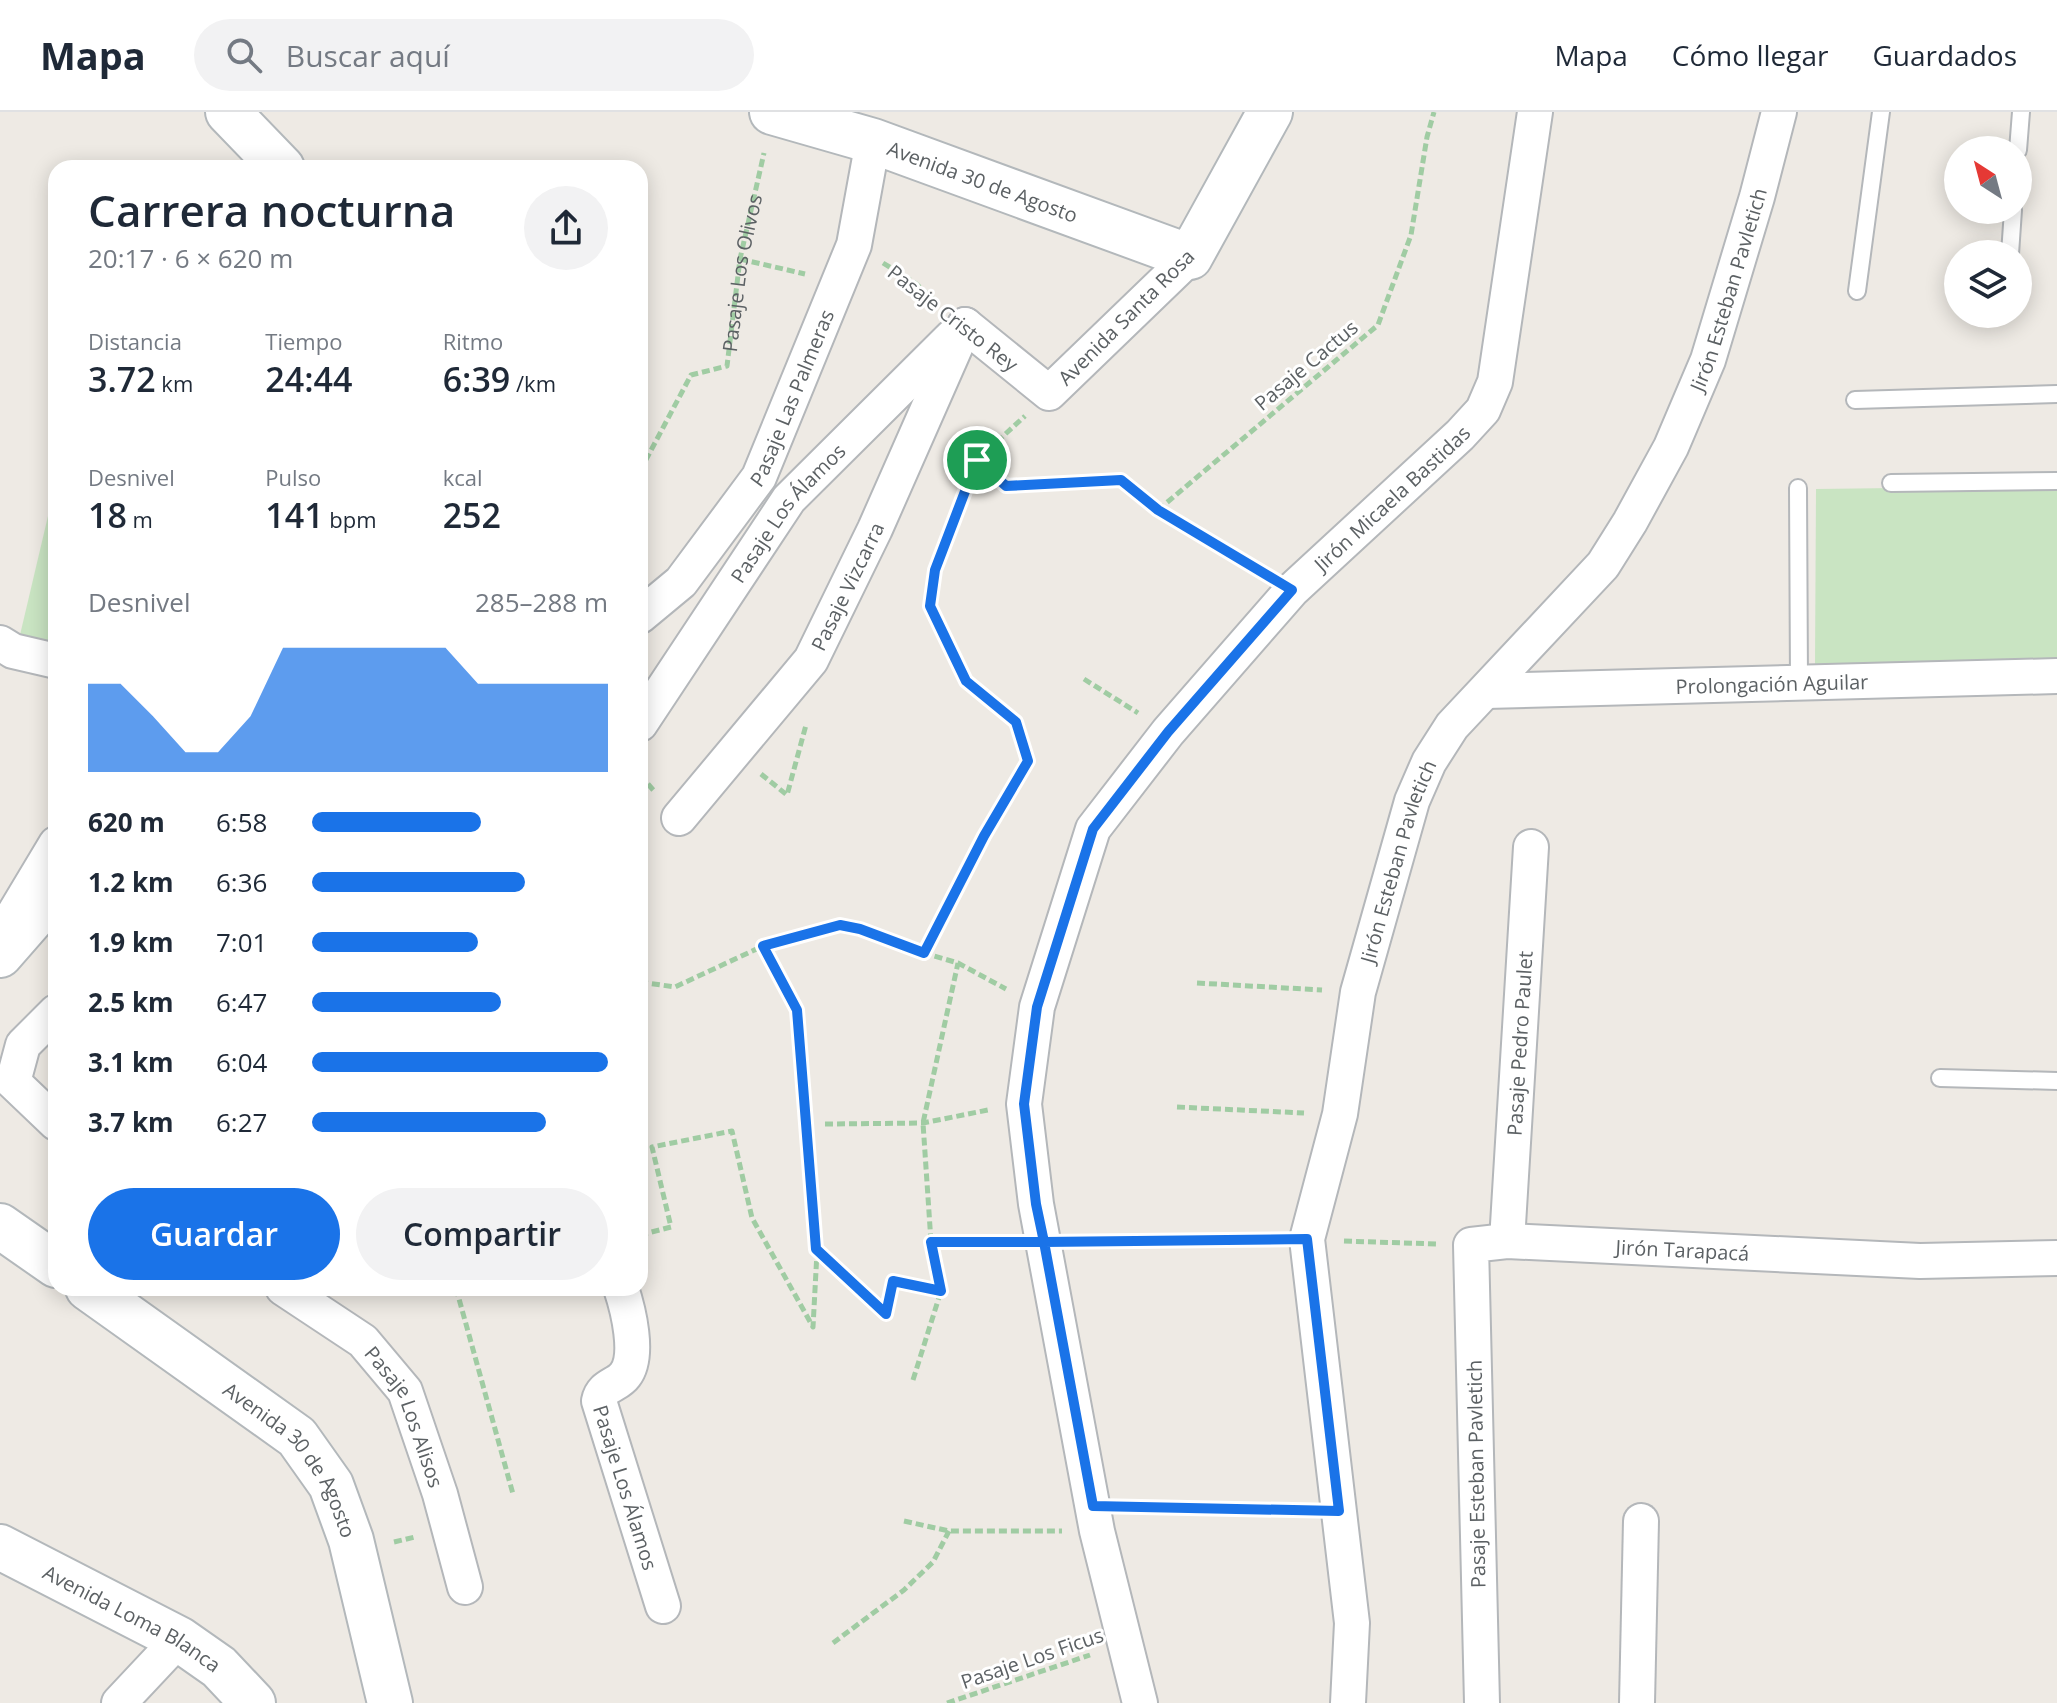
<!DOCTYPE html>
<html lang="es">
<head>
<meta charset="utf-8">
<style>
  body { margin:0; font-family:"Open Sans",sans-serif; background:#f2f2f3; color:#1f2937; height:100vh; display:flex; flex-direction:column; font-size:30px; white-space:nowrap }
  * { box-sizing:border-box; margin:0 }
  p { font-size:26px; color:#747a83 }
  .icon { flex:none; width:44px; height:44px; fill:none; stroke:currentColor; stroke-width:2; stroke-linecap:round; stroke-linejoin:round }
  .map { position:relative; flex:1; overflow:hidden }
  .sheet { position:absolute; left:48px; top:48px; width:600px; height:1136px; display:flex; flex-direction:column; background:#fff; border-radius:24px; box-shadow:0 4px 20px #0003 }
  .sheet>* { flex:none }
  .needle { width:52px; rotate:324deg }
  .controls { position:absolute; left:1944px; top:24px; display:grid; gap:16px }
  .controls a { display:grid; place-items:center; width:88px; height:88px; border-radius:50%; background:#fff; box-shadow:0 4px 20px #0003; font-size:40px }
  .pin { position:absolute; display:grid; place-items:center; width:68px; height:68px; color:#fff; margin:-34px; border:4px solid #fff; border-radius:50%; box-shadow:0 2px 8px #0007 }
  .round { display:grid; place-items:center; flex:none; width:84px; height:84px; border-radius:42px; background:#f2f2f3 }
  .summary { display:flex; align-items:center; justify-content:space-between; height:136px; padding:0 40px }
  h1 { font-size:44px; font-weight:600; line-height:60px }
  .figures { display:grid; grid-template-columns:repeat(3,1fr); gap:12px; height:136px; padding:8px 40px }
  .figures div { display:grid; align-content:center }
  .figures b { font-size:34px; font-weight:600 }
  .figures small { font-size:22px; font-weight:400 }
  .figures p { font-size:22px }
  .chart { height:224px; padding:16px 40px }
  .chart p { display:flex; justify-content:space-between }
  .chart svg { width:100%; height:144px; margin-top:8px; fill:#1a73e8; opacity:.7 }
  .action { display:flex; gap:16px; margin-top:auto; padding:16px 40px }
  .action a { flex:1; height:92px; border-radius:48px; background:#1a73e8; color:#fff; font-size:32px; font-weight:600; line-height:92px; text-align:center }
  .action a+a { background:#f2f2f3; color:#1f2937 }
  ul { padding:0 40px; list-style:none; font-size:26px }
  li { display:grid; grid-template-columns:128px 96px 1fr; align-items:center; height:60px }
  li i { height:20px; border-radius:10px; background:#1a73e8 }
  header { display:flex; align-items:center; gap:48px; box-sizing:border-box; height:112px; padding:0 40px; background:#fff; border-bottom:2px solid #e0e1e3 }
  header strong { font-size:38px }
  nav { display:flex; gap:44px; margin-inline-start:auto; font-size:28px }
  .search { width:560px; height:72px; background:#f2f2f3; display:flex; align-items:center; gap:20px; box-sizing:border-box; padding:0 28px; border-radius:44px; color:#747a83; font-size:30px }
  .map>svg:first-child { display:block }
  .green { fill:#c9e4c2 }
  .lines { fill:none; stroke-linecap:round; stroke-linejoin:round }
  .lane-casing { stroke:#b4b7ba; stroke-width:20 }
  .street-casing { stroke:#b4b7ba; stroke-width:38 }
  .secondary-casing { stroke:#b3b8bb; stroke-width:48 }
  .path { stroke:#a0cca3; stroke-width:5; stroke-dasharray:8 4; stroke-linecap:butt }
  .lane { stroke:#fff; stroke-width:16 }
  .street { stroke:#fff; stroke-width:34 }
  .secondary { stroke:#fff; stroke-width:44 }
  .route-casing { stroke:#fff; stroke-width:16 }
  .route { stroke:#1a73e8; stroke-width:10 }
  .labels { text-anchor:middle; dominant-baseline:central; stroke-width:6; stroke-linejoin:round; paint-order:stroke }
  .street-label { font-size:20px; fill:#5c6164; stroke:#fff }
</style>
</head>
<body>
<header>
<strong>Mapa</strong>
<div class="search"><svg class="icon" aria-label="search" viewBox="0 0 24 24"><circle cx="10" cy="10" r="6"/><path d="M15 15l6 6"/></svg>Buscar aquí</div>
<nav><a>Mapa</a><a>Cómo llegar</a><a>Guardados</a></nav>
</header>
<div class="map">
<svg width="2057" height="1591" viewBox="0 0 2057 1591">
  <rect width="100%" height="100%" fill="#eeeae4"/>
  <!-- green -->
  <g class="green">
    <path d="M56,370V531L20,523Z"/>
    <path d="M2057,374V549L1815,553L1816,377Z"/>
  </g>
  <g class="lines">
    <defs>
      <g id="lane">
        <path d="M2018,38L2021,0"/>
        <path d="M2010,142L2013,98"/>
        <path d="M1857,179L1881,0"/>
        <path d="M1855,288L2057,282"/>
        <path d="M1891,371L2057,369"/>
        <path d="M1798,376L1799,570"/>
        <path d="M1940,966L2057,969"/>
      </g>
      <g id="street">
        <path d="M965,213L1049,281L1190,145"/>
        <path id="s2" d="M640,504L681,470L759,365L854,133L873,29"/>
        <path d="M0,531L13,539L56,549"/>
        <path id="s3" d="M1486,579L2057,564"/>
        <path id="s4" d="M640,612L789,387L952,225"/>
        <path id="s5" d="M679,706L811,548L875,417L965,213"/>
        <path d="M8,812L56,732"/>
        <path d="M56,900L23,933L13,970L56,1011"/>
        <path id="s6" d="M1507,1129L1531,735"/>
        <path id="s7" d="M283,1176L363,1229L405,1279L440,1382L465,1475"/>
        <path id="s8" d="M621,1176C628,1197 640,1244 625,1263C617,1274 602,1273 599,1289L663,1494"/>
        <path d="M119,1591L179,1527"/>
        <path id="s9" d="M1140,1591L1097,1419L1036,1092L1024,992L1037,895L1093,717L1168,620L1292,478L1460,323L1483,298L1495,270L1535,0"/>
        <path id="s10" d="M1348,1591L1352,1511L1307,1127L1340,1002L1358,880L1412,689L1429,650L1452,614L1603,453L1630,410L1671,335L1708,248L1757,85L1779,0"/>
        <path id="s11" d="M1482,1591L1471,1133L1507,1129L1920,1149L2057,1146"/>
        <path d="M1637,1591L1641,1409"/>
      </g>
      <g id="secondary">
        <path d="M228,0L282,56"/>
        <path id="s12" d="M772,0L873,29L1190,145L1270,0"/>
        <path d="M0,843L56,779"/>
        <path d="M0,1114L56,1153"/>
        <path id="s13" d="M88,1176L297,1325L331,1373L351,1428L390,1591"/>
        <path id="s14" d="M0,1435L179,1527L219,1555L253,1591"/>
      </g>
    </defs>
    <!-- lane casing -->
    <use href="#lane" class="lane-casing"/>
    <!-- street casing -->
    <use href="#street" class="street-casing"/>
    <!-- secondary casing -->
    <use href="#secondary" class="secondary-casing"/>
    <!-- path -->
    <g class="path">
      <path d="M740,147L805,162"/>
      <path d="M883,151L915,171L939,192"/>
      <path d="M954,330L1006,374L1121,368L1158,398L1260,459"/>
      <path id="s1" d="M640,359L691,263L727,254L740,147L764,41"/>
      <path d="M1158,398L1378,213L1411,123L1427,25L1434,0"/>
      <path d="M1084,567L1138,601"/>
      <path d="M761,662L787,683L806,613"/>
      <path d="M640,663L655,680"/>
      <path d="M924,841L984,724L1028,649L1016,610L966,569L930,494L935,458L977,348L1025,304"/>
      <path d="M640,870L675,875L763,834L840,813L860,817L924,841L958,851L1006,877"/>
      <path d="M1197,871L1322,878"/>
      <path d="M1177,995L1304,1001"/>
      <path d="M825,1012L923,1011L988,998"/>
      <path d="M640,1123L671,1115L652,1035L732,1019L752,1106L813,1215L817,1140L797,898L763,834"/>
      <path d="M1344,1129L1438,1132"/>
      <path d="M931,1130H1006"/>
      <path d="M1080,1130L1274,1128"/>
      <path d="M817,1138L886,1202L893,1169L941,1179"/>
      <path d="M456,1176L513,1382"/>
      <path d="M913,1268L941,1179L931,1130L923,1011L958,851"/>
      <path d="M1126,1395L1304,1399"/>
      <path d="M904,1409L949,1419H1062"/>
      <path d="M394,1430L415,1425"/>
      <path d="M833,1531L904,1478L933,1450L949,1419"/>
      <path d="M947,1591L1090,1543"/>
    </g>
    <!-- lane -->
    <use href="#lane" class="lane"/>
    <!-- street -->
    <use href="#street" class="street"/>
    <!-- secondary -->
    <use href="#secondary" class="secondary"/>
  </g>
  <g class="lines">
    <defs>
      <path id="route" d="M977,348L935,458L930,494L966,569L1016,610L1028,649L984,724L924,841L860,817L840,813L763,834L797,898L816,1137L886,1202L893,1169L941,1179L931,1130H1044L1093,1394L1339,1399L1307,1127L1044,1130L1036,1092L1024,992L1037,895L1093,717L1168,620L1292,478L1158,398L1121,368L1006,374L977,348"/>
    </defs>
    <!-- route casing -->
    <use href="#route" class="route-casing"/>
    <!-- route -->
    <use href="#route" class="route"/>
  </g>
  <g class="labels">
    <!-- street labels -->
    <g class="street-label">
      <text stroke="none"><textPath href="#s12" startOffset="222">Avenida 30 de Agosto</textPath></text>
      <text stroke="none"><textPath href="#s1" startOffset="240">Pasaje Los Olivos</textPath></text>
      <text stroke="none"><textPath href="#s10" startOffset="1528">Jirón Esteban Pavletich</textPath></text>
      <text transform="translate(1126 205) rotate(-45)">Avenida Santa Rosa</text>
      <text transform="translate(953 206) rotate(38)">Pasaje Cristo Rey</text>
      <text transform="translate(1306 253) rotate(-40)">Pasaje Cactus</text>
      <text stroke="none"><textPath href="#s2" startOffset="270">Pasaje Las Palmeras</textPath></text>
      <text stroke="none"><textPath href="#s9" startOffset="1342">Jirón Micaela Bastidas</textPath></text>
      <text stroke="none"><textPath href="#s4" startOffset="258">Pasaje Los Álamos</textPath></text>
      <text stroke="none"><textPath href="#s5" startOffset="288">Pasaje Vizcarra</textPath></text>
      <text stroke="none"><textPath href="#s3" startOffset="286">Prolongación Aguilar</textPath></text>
      <text stroke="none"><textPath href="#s10" startOffset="856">Jirón Esteban Pavletich</textPath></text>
      <text stroke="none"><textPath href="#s6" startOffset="198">Pasaje Pedro Paulet</textPath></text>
      <text stroke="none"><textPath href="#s11" startOffset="670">Jirón Tarapacá</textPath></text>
      <text stroke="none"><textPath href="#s7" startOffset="184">Pasaje Los Alisos</textPath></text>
      <text stroke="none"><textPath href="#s13" startOffset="270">Avenida 30 de Agosto</textPath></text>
      <text transform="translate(1476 1362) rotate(-91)">Pasaje Esteban Pavletich</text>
      <text stroke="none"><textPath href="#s8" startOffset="218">Pasaje Los Álamos</textPath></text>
      <text stroke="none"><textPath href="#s14" startOffset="150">Avenida Loma Blanca</textPath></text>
      <text transform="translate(1032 1546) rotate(-19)">Pasaje Los Ficus</text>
    </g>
  </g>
</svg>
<div class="controls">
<a><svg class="needle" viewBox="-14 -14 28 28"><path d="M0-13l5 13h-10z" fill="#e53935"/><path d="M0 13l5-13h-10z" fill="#747a83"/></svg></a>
<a><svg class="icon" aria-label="layers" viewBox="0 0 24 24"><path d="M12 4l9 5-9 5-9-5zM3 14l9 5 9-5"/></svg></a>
</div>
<div class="pin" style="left:977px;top:348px;background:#1e9e55"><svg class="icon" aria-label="arrive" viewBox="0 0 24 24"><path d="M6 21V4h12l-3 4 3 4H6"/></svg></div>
<section class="sheet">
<div class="summary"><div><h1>Carrera nocturna</h1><p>20:17 · 6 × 620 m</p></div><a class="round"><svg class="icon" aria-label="share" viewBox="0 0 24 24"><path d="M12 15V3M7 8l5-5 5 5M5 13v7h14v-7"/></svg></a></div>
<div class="figures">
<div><p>Distancia</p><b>3.72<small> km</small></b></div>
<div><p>Tiempo</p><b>24:44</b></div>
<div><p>Ritmo</p><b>6:39<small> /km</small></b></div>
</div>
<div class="figures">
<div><p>Desnivel</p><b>18<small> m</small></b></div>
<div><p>Pulso</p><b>141<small> bpm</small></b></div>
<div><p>kcal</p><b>252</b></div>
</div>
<div class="chart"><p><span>Desnivel</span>285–288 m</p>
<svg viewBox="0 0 160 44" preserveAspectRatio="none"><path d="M0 44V17L10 17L20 27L30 38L40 38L50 27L60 6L70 6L80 6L90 6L100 6L110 6L120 17L130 17L140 17L150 17L160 17V44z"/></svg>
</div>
<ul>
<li><b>620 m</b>6:58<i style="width:57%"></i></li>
<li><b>1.2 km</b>6:36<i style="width:72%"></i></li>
<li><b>1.9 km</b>7:01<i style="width:56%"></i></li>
<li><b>2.5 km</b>6:47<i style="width:64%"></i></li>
<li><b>3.1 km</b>6:04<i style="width:100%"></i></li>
<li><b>3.7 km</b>6:27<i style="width:79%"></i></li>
</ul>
<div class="action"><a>Guardar</a><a>Compartir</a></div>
</section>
</div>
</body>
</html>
